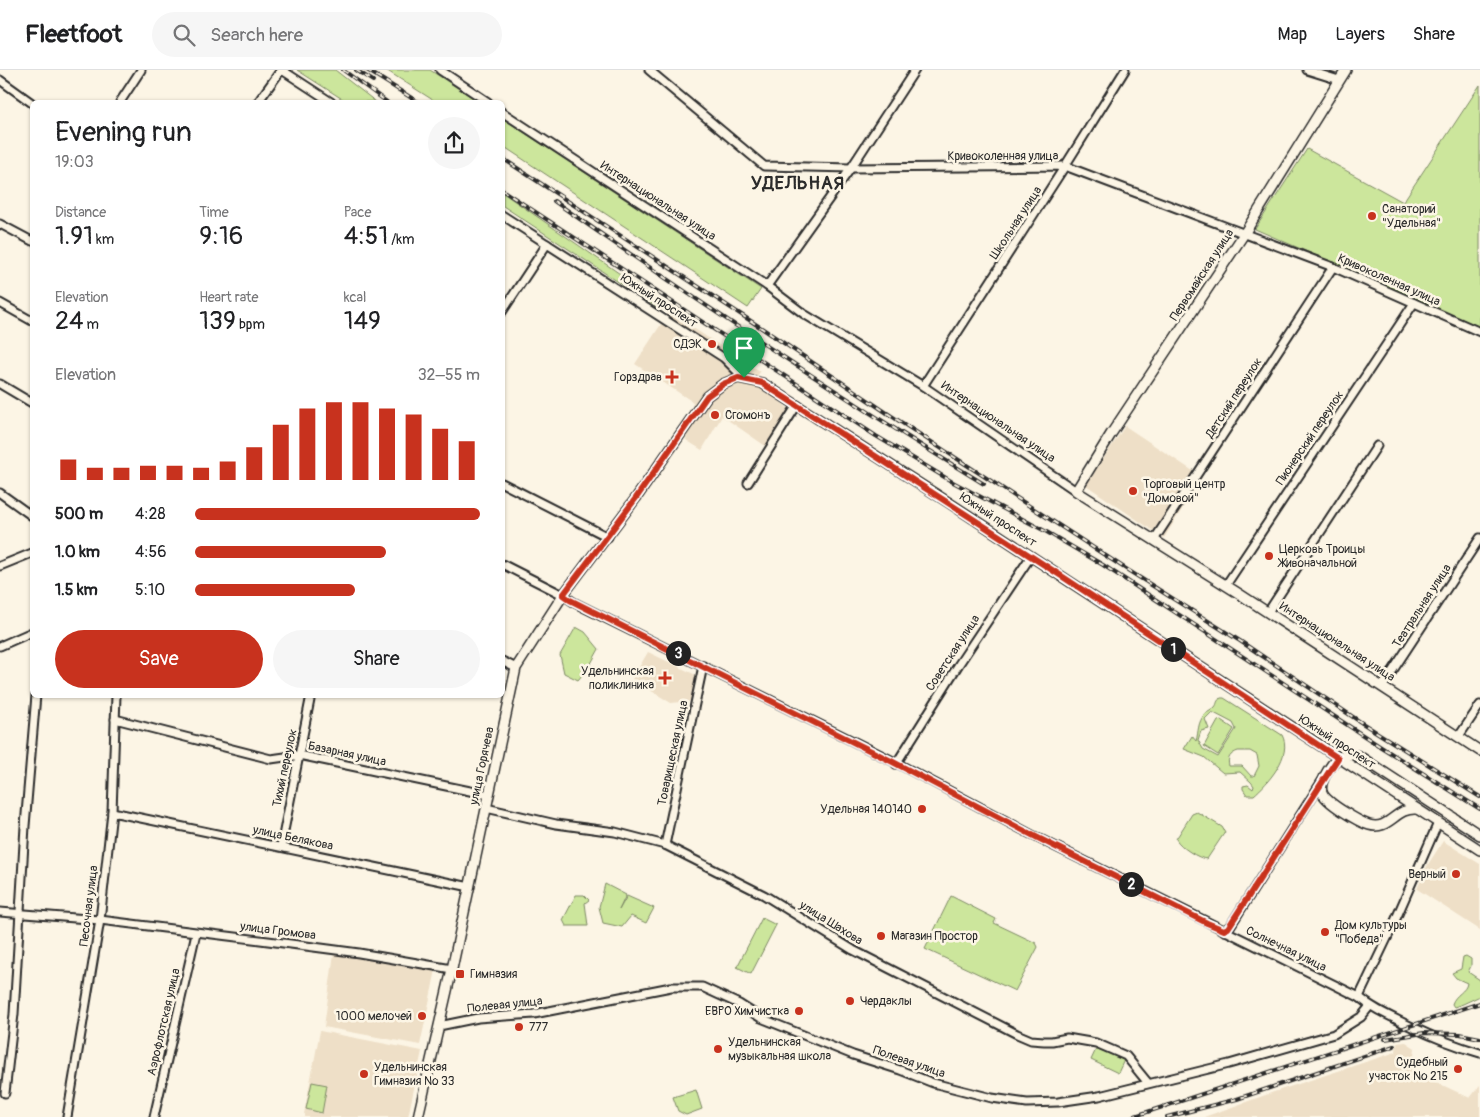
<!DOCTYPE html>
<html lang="en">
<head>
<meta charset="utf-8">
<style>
  body { margin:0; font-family:Pangolin,sans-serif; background:#f6f6f6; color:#202124; height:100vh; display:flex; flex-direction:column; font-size:19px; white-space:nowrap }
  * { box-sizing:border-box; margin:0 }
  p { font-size:16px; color:#757577 }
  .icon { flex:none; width:28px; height:28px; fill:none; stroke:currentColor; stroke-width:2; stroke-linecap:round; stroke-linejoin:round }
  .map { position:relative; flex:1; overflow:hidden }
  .sheet { position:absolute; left:30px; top:30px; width:475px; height:598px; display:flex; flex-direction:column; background:#fff; border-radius:8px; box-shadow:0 1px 4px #0004 }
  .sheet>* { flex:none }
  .pin { position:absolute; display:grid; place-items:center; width:42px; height:42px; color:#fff; margin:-51px -21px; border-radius:50% 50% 50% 0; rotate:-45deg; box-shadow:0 0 5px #0007 }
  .pin .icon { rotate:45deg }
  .km { position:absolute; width:25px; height:25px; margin:-12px; border-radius:50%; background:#222; color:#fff; font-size:14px; line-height:25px; text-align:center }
  .round { display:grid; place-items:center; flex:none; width:52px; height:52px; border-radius:26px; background:#f6f6f6 }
  .headline { display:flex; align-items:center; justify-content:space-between; height:85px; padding:0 25px }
  h1 { font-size:28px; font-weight:600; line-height:38px }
  .stats { display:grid; grid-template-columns:repeat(3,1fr); gap:8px; height:85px; padding:5px 25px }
  .stats div { display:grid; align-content:center }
  .stats b { font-size:25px; font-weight:600 }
  .stats small { font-size:14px; font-weight:400 }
  .stats p { font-size:14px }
  .chart { height:140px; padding:10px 25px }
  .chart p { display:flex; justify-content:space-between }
  .chart svg { width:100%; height:90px; margin-top:5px; stroke:#c8321e; stroke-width:6 }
  .primary-button { display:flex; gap:10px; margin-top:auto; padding:10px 25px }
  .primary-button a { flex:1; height:58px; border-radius:30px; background:#c8321e; color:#fff; font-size:20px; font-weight:600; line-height:58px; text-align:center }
  .primary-button a+a { background:#f6f6f6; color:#202124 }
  ul { padding:0 25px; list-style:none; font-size:16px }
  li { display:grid; grid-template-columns:80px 60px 1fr; align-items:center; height:38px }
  li i { height:12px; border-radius:6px; background:#c8321e }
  header { display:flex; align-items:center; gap:30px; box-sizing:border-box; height:70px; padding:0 25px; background:#fff; border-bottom:1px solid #e0e0e0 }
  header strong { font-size:24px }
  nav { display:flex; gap:28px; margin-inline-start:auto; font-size:18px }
  .search { width:350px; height:45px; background:#f6f6f6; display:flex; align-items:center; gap:12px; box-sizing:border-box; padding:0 18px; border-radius:28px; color:#757577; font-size:19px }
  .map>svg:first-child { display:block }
  .built { fill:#eedfc7 }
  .green { fill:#cce69c; stroke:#7c8864; fill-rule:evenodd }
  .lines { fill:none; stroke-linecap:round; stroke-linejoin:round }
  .minor-casing { stroke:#2b2b2b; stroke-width:11 }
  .major-casing { stroke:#2b2b2b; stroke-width:12 }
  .minor { stroke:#fcf5e5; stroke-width:7 }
  .major { stroke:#fcf5e5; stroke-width:9 }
  .rail-casing { stroke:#2b2b2b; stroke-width:4 }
  .rail { stroke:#fcf5e5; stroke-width:2; stroke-dasharray:5.5; stroke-linecap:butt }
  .route-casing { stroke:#fff; stroke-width:10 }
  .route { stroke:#c8321e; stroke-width:6 }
  .poi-dot { fill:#c8321e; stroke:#fcf5e5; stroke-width:2 }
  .labels { text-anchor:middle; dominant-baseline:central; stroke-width:5; stroke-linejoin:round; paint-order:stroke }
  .street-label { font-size:12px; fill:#2b2b2b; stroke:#fcf5e5 }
  .poi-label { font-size:12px; fill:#2b2b2b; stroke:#fcf5e5; text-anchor:start }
  .district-label { font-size:18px; font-weight:bold; letter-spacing:1px; fill:#2b2b2b; stroke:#fcf5e5 }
</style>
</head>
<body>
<header>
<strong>Fleetfoot</strong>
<div class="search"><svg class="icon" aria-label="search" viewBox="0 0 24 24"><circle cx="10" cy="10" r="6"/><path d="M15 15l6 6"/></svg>Search here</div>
<nav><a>Map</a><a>Layers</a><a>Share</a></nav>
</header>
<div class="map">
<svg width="1480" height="1047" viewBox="0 0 1480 1047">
  <rect width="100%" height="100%" fill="#fcf5e5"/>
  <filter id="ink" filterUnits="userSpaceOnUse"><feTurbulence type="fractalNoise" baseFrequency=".02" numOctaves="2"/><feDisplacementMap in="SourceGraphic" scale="10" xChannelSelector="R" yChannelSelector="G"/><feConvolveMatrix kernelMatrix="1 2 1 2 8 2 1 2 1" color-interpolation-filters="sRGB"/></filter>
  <g filter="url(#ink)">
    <!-- built -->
    <g class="built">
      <path d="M669,242L760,302L755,309L754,318H761L771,324L790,340L767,377L722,346L702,380L686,370L693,332L635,294Z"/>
      <path d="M1125,356L1202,407L1164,468L1086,415Z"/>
      <path d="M648,582L698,606L692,631L671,633L632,609Z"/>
      <path d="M1443,771L1480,794V860L1417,819L1427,796Z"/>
      <path d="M334,883L436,900L420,975L324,957Z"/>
      <path d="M320,961L422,981L408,1047H305V1044H304Z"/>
      <path d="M1406,972L1415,978L1412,1001L1470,1028L1480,1015V1047H1204L1274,1022L1396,982L1397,973Z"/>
    </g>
    <!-- green -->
    <g class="green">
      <path d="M297,0H335L376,32H347Z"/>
      <path d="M386,0H430L479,32H436Z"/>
      <path d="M1480,15V257L1255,159L1307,79L1403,132Z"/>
      <path d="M502,48L761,219L748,238L503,76Z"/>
      <path d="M503,123L665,235L661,240L503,136Z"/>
      <path d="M576,557L585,562L599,579L589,597L578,610L564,603L560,585Z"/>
      <path d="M1221,628H1224L1282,665C1293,685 1268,713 1254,725H1247L1243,719V716L1248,715L1253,719L1254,716L1251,712L1240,702L1223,703L1204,687L1184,679L1192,666L1196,671C1199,661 1197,653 1205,644C1208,642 1212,640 1215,637C1218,633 1216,631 1221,628ZM1212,642L1233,653L1236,659L1218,687L1203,679L1198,670L1201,661L1209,659L1205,649ZM1238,681H1250L1257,685L1259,696L1254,706H1251L1242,696H1229C1227,688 1230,684 1238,681Z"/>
      <path d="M1221,650L1234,659L1218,685L1204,676L1218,651Z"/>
      <path d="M1197,742L1222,757L1225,762L1207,789C1199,789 1180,777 1176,769L1192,744Z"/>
      <path d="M605,814L626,825L619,840L627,826L654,838L646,853L631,846L622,857L603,853L599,837Z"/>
      <path d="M576,825H584L589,830L585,833L588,856H566L563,850Z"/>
      <path d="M951,826L996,849L994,853L1036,873L1038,877L1015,921L925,879Z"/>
      <path d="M762,848L776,855L751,904L737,897Z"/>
      <path d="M1466,886L1471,889V896L1468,902L1480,910V926L1463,934L1454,937L1452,934C1455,924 1466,922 1467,913L1456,908L1452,903L1461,899L1463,887Z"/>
      <path d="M1097,977L1124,990L1118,1003L1091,990Z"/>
      <path d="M312,1012L327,1015L322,1043L306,1039Z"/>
      <path d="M696,1020L702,1039L686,1045L678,1041L673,1027Z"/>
    </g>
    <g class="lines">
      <defs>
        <g id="minor">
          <path d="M282,0L331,32"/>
          <path d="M440,0L488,32"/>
          <path d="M649,0L764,96L851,98L1065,96L1333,197L1480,262"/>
          <path d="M1307,0L1339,10"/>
          <path d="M0,10L32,33"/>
          <path d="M120,32L141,0"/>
          <path d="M258,32L281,0"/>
          <path d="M502,42L767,216L804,244L923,316L1076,421"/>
          <path d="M502,145L724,288L744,308"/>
          <path d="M0,154L32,171"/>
          <path d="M767,216L851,98L915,0"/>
          <path d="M0,233L32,251"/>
          <path d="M502,242L547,174"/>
          <path d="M0,314L32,333"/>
          <path d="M923,316L1065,96L1125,0"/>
          <path d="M502,413L608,467"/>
          <path d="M748,413L797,335"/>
          <path d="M0,423L32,446"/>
          <path d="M1154,470L1333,197"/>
          <path d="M502,494L563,525L575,533L893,691L1038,768L1359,927C1374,940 1392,947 1410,956C1433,967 1456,976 1480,983"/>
          <path d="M0,496L32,483"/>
          <path d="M1226,515L1414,233"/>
          <path d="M1268,542L1377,376"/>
          <path d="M0,576L32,562"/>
          <path d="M502,591L516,598"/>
          <path d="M1382,617L1480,468"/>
          <path d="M115,649L271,689L299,685L489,725"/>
          <path d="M1459,666L1480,635"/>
          <path d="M896,694L959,594L1031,486"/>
          <path d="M486,738L556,754L615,762L665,775L764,825L853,880L1017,964L1031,970L1044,971H1052L1067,968L1096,973L1126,986L1148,1013"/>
          <path d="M112,742L470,817"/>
          <path d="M665,775L703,596"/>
          <path d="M281,776L311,625"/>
          <path d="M0,842L100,850L268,871L359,883L452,899"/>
          <path d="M1224,861L1231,855L1322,711"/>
          <path d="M1359,927L1391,860L1438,753"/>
          <path d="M439,956L478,948L534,944L671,917H702L739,934L761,948L853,985L900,1000L933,1013L992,1028L1027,1033L1058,1032L1099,1026L1229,994L1334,964L1361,947L1370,936"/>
          <path d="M5,1023L14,944L25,756L36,625"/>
          <path d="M67,1047L100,850L112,742L116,625"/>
          <path d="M154,1047L196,863"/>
        </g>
        <g id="major">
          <path d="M1346,0L1244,164L1111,364L1076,421L1238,523L1480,681"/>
          <path d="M1417,739C1395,737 1390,761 1369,755C1359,752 1325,732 1322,722C1319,711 1333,688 1344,685C1349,684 1354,685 1359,686L1480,765"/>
          <path d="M418,1047L452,899L516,598L563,525L636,428L707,326L723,314L738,308L762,313L773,320L948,432L1480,780"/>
        </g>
      </defs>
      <!-- minor casing -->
      <use href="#minor" class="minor-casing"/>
      <!-- major casing -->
      <use href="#major" class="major-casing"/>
      <!-- minor -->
      <use href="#minor" class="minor"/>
      <!-- major -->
      <use href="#major" class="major"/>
      <defs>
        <g id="rail">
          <path d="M343,0L387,32"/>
          <path d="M356,0L373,11"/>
          <path d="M367,0L418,32"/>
          <path d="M502,88L763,259L890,345L1126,499L1240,571L1362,653L1480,727"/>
          <path d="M502,120L876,366L951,411L1045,461L1103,495L1381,677L1480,739"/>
          <path d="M554,131C695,230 838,325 984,414"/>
          <path d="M1385,969L1424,963L1460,964L1480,968"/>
          <path d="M1132,1047L1480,933"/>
          <path d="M1167,1047L1237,1029L1394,976"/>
        </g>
      </defs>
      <!-- rail casing -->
      <use href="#rail" class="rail-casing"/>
      <!-- rail -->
      <use href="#rail" class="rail"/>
    </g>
  </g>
  <g class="lines" filter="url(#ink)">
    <defs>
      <path id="route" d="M738,308L762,313L773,320L1063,507L1338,688L1228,858L1224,860L1207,853L1038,768L893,692L570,530L563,525L636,428L707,326L723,314Z"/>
    </defs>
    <!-- route casing -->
    <use href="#route" class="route-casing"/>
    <!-- route -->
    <use href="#route" class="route"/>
  </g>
  <!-- markers -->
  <g class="poi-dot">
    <circle cx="1372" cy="146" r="5"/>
    <circle cx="712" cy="274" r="5"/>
    <path d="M669.5 299.5h5v5h5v5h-5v5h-5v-5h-5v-5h5z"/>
    <circle cx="715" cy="345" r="5"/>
    <circle cx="1133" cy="421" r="5"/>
    <circle cx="1269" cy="486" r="5"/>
    <path d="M662.5 600.5h5v5h5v5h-5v5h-5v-5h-5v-5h5z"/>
    <circle cx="922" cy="739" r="5"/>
    <circle cx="1456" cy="804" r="5"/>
    <circle cx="1325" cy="862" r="5"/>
    <circle cx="881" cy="866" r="5"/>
    <rect x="455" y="899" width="10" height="10" rx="2.5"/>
    <circle cx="850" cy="931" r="5"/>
    <circle cx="799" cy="941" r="5"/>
    <circle cx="422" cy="946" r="5"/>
    <circle cx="519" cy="957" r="5"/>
    <circle cx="718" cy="979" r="5"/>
    <circle cx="1458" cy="999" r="5"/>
    <circle cx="364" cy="1004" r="5"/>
  </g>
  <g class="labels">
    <!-- street labels -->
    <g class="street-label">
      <text x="1003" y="86">Кривоколенная улица</text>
      <text transform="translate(658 131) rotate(33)">Интернациональная улица</text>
      <text transform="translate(1016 153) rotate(-57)">Школьная улица</text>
      <text transform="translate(1202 205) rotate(-57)">Первомайская улица</text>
      <text transform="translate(1389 210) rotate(24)">Кривоколенная улица</text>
      <text transform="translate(659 231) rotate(33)">Южный проспект</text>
      <text transform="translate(1234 328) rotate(-57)">Детский переулок</text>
      <text transform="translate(998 352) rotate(34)">Интернациональная улица</text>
      <text transform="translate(1310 368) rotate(-56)">Пионерский переулок</text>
      <text transform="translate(998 450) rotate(33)">Южный проспект</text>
      <text transform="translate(1422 536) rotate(-57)">Театральная улица</text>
      <text transform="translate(1337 572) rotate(33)">Интернациональная улица</text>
      <text transform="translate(953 583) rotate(-57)">Советская улица</text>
      <text transform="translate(1337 672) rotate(33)">Южный проспект</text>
      <text transform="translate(673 683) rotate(-78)">Товарищеская улица</text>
      <text transform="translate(347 684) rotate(12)">Базарная улица</text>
      <text transform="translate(482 696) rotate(-78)">улица Горячева</text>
      <text transform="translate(285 698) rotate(-78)">Тихий переулок</text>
      <text transform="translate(293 768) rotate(12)">улица Белякова</text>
      <text transform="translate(89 836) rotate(-83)">Песочная улица</text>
      <text transform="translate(831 853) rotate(32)">улица Шахова</text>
      <text transform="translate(278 861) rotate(7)">улица Громова</text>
      <text transform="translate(1286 879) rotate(26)">Солнечная улица</text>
      <text transform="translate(505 935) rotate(-6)">Полевая улица</text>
      <text transform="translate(164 952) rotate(-77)">Аэрофлотская улица</text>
      <text transform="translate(909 992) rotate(19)">Полевая улица</text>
    </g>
    <!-- poi labels -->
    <g class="poi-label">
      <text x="1382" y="139">Санаторий<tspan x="1382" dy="14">"Удельная"</tspan></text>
      <text x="702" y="274" text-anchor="end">СДЭК</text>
      <text x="662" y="307" text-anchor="end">Горздрав</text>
      <text x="725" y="345">Сгомонъ</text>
      <text x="1143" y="414">Торговый центр<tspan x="1143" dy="14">"Домовой"</tspan></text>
      <text x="1279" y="479">Церковь Троицы<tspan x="1279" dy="14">Живоначальной</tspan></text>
      <text x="654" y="601" text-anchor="end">Удельнинская<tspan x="654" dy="14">поликлиника</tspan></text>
      <text x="912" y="739" text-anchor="end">Удельная 140140</text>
      <text x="1446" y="804" text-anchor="end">Верный</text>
      <text x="1335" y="855">Дом культуры<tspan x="1335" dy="14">"Победа"</tspan></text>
      <text x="891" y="866">Магазин Простор</text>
      <text x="470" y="904">Гимназия</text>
      <text x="860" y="931">Чердаклы</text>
      <text x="789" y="941" text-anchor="end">ЕВРО Химчистка</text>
      <text x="412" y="946" text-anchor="end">1000 мелочей</text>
      <text x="529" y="957">777</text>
      <text x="728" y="972">Удельнинская<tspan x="728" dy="14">музыкальная школа</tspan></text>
      <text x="1448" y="992" text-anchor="end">Судебный<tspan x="1448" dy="14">участок № 215</tspan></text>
      <text x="374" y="997">Удельнинская<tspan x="374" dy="14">Гимназия № 33</tspan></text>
    </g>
    <!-- district labels -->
    <g class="district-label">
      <text x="798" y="113">УДЕЛЬНАЯ</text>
    </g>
  </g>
</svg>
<div class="pin" style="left:744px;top:308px;background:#1e9e55"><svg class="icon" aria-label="arrive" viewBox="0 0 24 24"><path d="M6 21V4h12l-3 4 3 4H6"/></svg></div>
<b class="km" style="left:1173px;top:579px">1</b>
<b class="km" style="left:1131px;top:814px">2</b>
<b class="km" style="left:678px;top:583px">3</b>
<section class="sheet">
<div class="headline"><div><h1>Evening run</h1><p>19:03</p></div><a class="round"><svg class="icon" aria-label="share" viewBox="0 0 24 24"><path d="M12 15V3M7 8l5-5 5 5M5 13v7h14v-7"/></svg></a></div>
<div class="stats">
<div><p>Distance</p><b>1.91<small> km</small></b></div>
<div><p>Time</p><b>9:16</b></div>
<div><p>Pace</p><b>4:51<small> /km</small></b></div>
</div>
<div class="stats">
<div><p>Elevation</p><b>24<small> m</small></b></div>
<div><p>Heart rate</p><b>139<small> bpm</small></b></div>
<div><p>kcal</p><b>149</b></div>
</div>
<div class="chart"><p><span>Elevation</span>32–55 m</p>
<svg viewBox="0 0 160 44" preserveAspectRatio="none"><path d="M5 44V34M15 44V38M25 44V38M35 44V37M45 44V37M55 44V38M65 44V35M75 44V28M85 44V17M95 44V9M105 44V6M115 44V6M125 44V9M135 44V12M145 44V19M155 44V25"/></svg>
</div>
<ul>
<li><b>500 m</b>4:28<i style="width:100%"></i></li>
<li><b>1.0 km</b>4:56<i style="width:67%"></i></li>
<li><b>1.5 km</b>5:10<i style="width:56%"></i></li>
</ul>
<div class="primary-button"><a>Save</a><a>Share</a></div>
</section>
</div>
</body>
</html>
